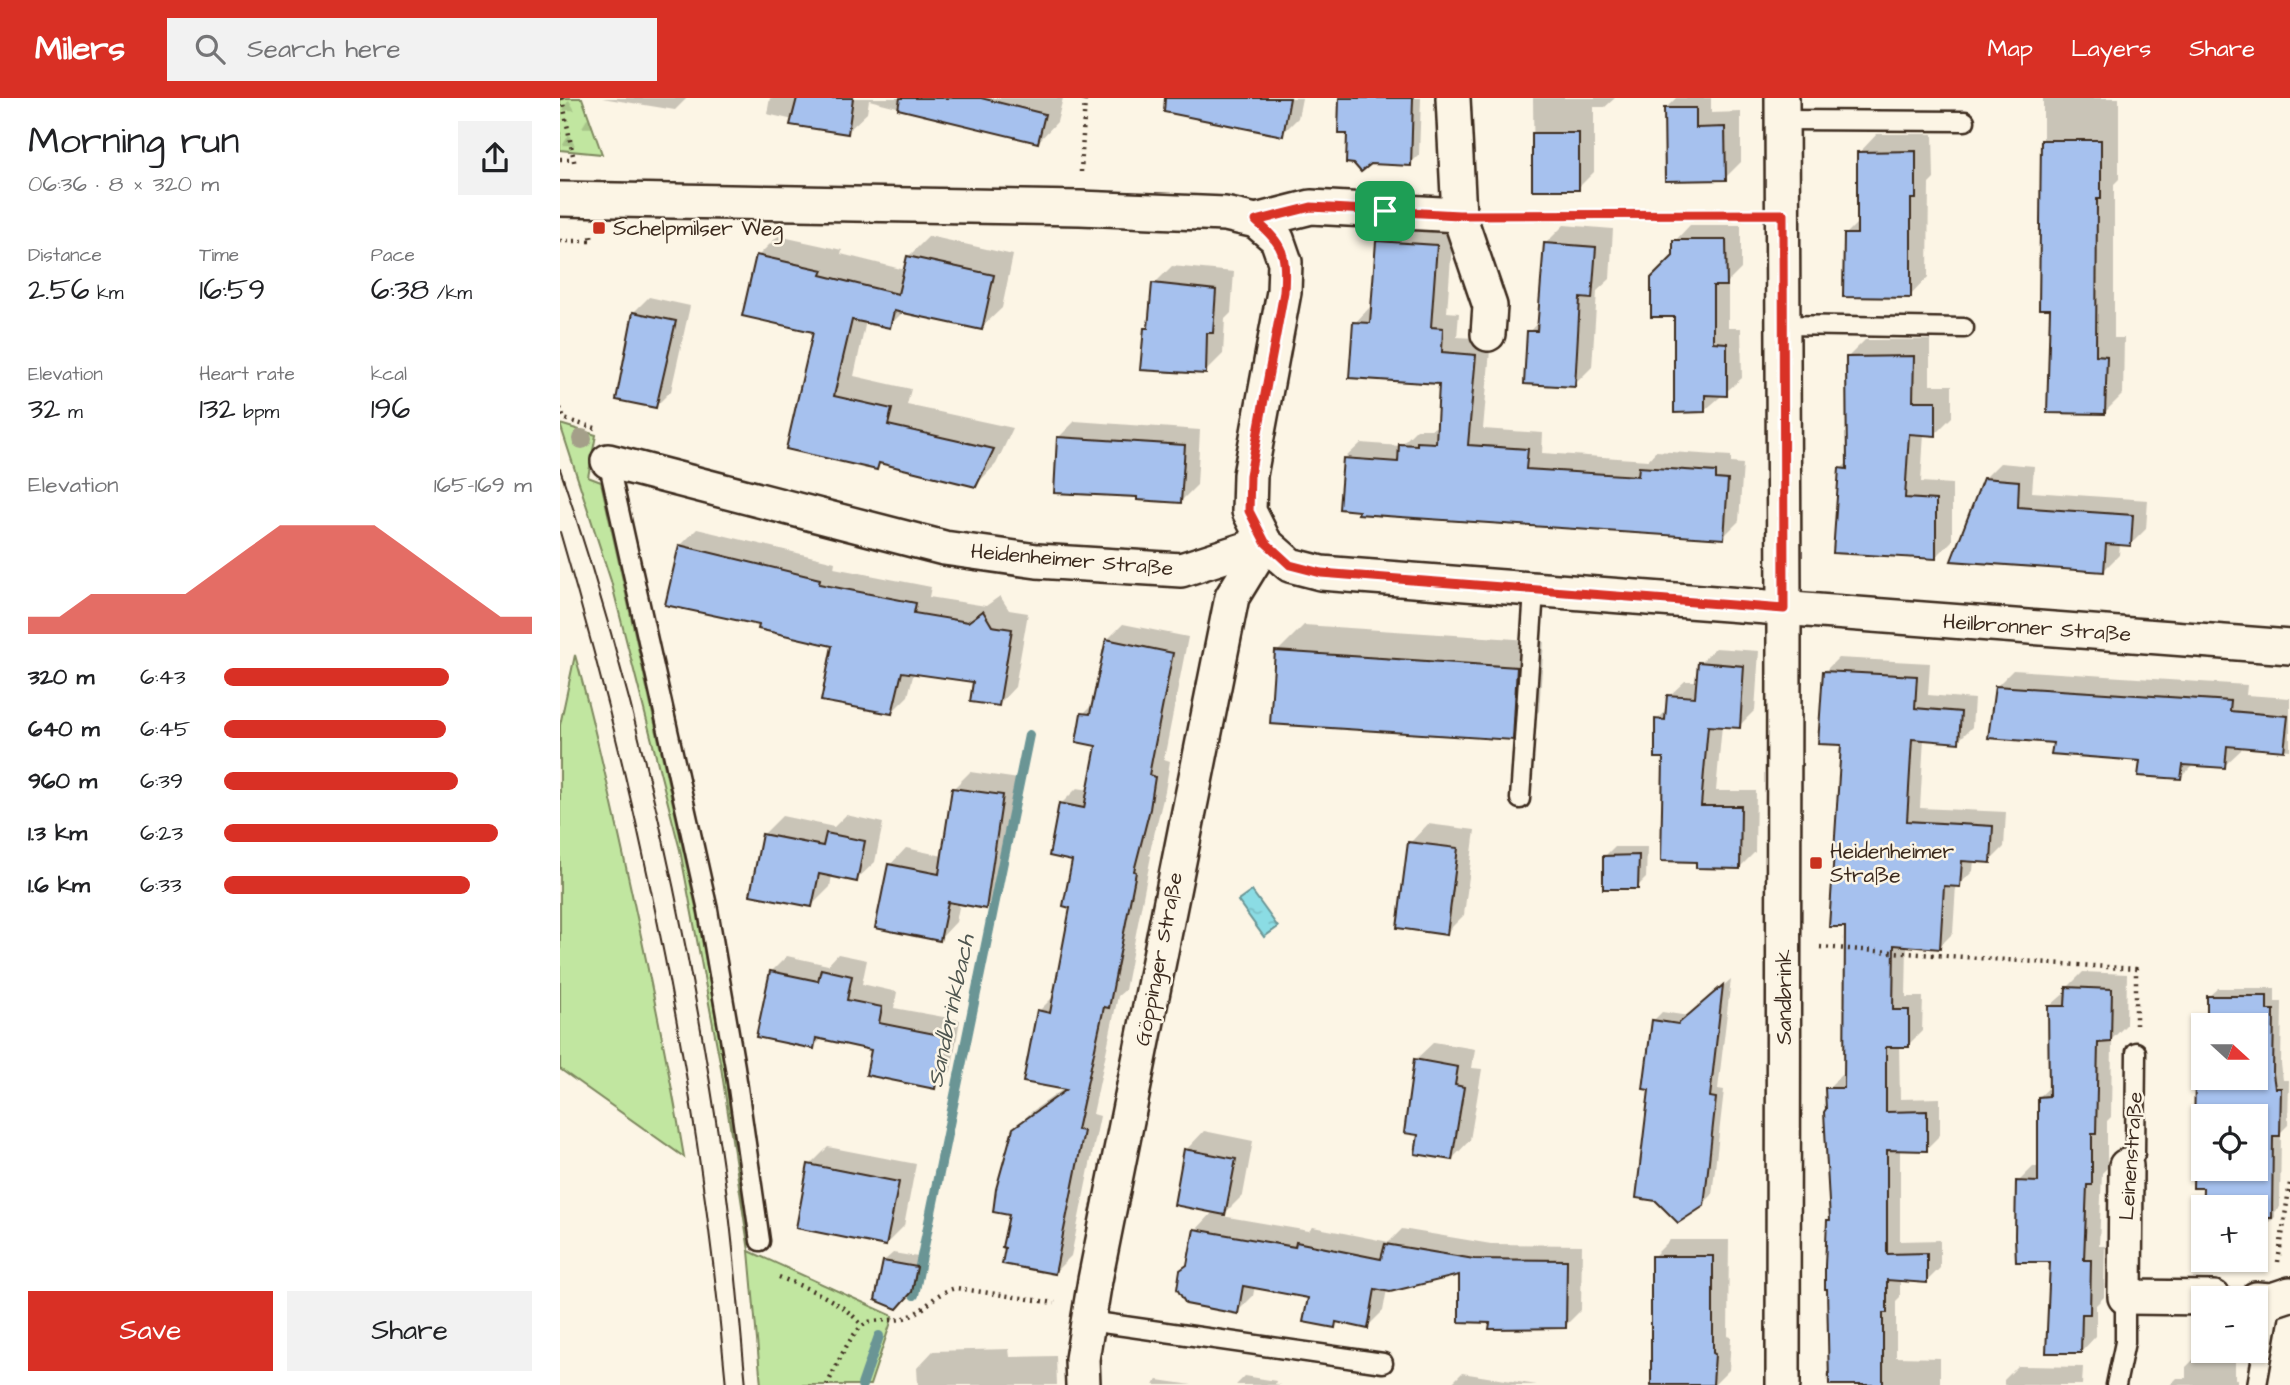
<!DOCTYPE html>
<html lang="en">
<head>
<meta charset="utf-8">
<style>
  body { margin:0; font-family:"Architects Daughter",sans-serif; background:#f2f2f2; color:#202124; height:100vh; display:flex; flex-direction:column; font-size:26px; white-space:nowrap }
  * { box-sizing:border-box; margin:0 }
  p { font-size:23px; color:#757577 }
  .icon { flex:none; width:38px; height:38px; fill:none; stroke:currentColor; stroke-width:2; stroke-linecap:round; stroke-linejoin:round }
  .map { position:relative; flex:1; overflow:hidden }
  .panel { display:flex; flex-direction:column; background:#fff; width:560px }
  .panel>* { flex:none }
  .needle { width:46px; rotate:111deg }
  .buttons { position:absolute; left:1631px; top:915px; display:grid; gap:14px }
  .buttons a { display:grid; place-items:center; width:77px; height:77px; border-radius:0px; background:#fff; box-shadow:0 2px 5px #0004; font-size:35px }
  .pin { position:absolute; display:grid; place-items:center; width:60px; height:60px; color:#fff; margin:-30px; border-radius:14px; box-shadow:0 4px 10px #0006 }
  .round { display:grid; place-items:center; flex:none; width:74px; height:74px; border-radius:0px; background:#f2f2f2 }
  .head { display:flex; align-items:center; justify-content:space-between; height:119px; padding:0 28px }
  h1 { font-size:38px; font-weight:600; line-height:52px }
  .figures { display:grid; grid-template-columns:repeat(3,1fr); gap:10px; height:119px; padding:7px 28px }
  .figures div { display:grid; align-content:center }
  .figures b { font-size:30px; font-weight:600 }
  .figures small { font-size:19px; font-weight:400 }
  .figures p { font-size:19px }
  .chart { height:196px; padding:14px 28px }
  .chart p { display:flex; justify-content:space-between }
  .chart svg { width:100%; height:126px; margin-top:7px; fill:#d93025; opacity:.7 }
  .action { display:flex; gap:14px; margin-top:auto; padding:14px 28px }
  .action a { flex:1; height:80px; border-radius:0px; background:#d93025; color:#fff; font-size:28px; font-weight:600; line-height:80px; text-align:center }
  .action a+a { background:#f2f2f2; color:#202124 }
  ul { padding:0 28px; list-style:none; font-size:23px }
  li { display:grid; grid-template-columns:112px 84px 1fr; align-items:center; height:52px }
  li i { height:18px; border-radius:9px; background:#d93025 }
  header { display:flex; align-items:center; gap:42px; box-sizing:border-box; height:98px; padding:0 35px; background:#d93025; color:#fff }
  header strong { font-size:33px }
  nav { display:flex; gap:38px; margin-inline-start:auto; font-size:24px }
  .search { width:490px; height:63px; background:#f2f2f2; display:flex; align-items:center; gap:18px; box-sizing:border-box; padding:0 24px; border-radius:0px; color:#757577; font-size:26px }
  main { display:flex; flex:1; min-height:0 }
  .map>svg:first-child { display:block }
  .grass { fill:#c1e6a0; stroke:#7e885f; stroke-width:2 }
  .forest { fill:url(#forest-firs); stroke:#7e885f; stroke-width:2 }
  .water { fill:url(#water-ripples); stroke:#6b9595; stroke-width:2 }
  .shadow { fill:#0003; fill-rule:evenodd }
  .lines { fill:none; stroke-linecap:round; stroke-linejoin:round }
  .stream { stroke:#6b9595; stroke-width:10 }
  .building { fill:#a6c1ee; stroke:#3b2a1e; stroke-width:2; fill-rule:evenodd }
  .service-casing { stroke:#3b2a1e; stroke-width:23 }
  .minor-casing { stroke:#3b2a1e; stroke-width:38 }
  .path { stroke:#3b2a1e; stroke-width:4.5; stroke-dasharray:2 5; stroke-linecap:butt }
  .service { stroke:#fcf5e5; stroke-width:18 }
  .minor { stroke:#fcf5e5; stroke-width:33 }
  .tram { stroke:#3b2a1e; stroke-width:2 }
  .tree { fill:#a49f89 }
  .route-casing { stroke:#fff; stroke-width:14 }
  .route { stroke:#d93025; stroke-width:9 }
  .poi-dot { fill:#c8321e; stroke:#fcf5e5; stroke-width:2.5 }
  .labels { text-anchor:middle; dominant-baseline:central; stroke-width:5; stroke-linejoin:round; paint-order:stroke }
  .poi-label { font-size:21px; fill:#3b2a1e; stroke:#fcf5e5; text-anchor:start }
  .street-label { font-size:21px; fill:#3b2a1e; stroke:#fcf5e5 }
  .water-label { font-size:23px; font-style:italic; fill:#4f5650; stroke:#fcf5e5 }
</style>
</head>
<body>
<header>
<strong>Milers</strong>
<div class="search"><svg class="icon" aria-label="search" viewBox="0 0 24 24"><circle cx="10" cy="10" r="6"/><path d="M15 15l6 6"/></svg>Search here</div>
<nav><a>Map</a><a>Layers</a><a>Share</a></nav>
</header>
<main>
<section class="panel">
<div class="head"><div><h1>Morning run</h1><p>06:36 · 8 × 320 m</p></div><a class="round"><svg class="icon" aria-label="share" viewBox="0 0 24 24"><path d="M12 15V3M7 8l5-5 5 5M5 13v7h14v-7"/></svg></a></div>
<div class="figures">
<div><p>Distance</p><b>2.56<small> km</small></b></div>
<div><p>Time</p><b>16:59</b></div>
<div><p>Pace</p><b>6:38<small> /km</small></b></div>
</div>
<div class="figures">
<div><p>Elevation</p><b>32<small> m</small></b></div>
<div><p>Heart rate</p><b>132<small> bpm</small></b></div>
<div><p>kcal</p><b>196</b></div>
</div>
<div class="chart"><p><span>Elevation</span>165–169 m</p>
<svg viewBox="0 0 160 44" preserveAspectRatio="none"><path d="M0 44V38L10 38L20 30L30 30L40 30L50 30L60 22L70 14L80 6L90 6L100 6L110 6L120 14L130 22L140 30L150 38L160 38V44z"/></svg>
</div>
<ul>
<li><b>320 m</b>6:43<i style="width:73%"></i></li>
<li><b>640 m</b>6:45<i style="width:72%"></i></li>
<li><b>960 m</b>6:39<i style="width:76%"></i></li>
<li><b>1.3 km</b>6:23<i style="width:89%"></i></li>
<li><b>1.6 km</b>6:33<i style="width:80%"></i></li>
</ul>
<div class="action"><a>Save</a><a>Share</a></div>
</section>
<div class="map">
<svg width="1730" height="1287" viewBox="0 0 1730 1287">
  <defs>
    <pattern id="forest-firs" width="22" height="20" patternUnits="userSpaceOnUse" patternTransform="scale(1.75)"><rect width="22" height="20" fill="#c1e6a0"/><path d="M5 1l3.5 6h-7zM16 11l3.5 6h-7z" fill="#a7c589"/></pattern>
    <pattern id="water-ripples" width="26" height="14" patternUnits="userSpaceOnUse" patternTransform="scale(1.75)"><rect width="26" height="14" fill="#8bdce4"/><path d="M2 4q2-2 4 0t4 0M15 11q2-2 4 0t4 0" fill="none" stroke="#79bdc3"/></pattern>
  </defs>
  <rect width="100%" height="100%" fill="#fcf5e5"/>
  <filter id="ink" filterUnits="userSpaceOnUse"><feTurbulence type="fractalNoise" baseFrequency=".0143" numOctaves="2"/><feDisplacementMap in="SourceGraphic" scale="14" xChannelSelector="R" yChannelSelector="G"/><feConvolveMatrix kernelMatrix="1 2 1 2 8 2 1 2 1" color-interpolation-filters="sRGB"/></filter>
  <g filter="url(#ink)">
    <!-- grass -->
    <g class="grass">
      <path d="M0,326L36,337L28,379L41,384L138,818L164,968L189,1153L333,1218L310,1287H201L189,1153L161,969L120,752L51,483Z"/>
      <path d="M15,557C34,624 49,692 64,760C86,859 107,959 124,1059L0,971V627Z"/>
    </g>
    <!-- forest -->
    <path class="forest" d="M0,0H22L42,56L0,52Z"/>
    <!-- water -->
    <path class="water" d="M692,793L718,829L704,839L678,803Z"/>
    <!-- shadow -->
    <g class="shadow">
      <path d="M42,0H127L115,12Z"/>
      <path d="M210,0H503L497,24L478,44L309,2L307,15L287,34L207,16Z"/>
      <path d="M629,0H742L738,20L722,36Z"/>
      <path d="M781,0H861L859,57L850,66L788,35Z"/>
      <path d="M973,0H1055L1045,9H1034V74L1018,90H974Z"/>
      <path d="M1116,0H1151V15L1181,14V64L1165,80L1105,11Z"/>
      <path d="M1483,0H1559V81L1554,86V240H1564L1563,296L1544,315L1492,209L1483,137Z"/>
      <path d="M1317,36H1373L1374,81L1369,86L1368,179L1350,198L1286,136L1299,123V55Z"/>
      <path d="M1004,127L1053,131L1050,181L1037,193L1032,269L1014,287L969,234L979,223L986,145Z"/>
      <path d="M1130,127H1181V171L1168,184V230H1181L1182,280L1144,313L1115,159V143Z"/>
      <path d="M834,128L893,132L887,214L899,215L897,239L931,241L923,331L983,335L982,355L1088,362L1096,353L1171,358V365L1183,366L1179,423L1163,439L784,361L801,345L840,348L857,331H871L878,328L881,285L795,225L811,208L817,144Z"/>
      <path d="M218,138L282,152L281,156L345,172L348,159L369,138L453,157L442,210L421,230L344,213L329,228L306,223L294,278L351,291L347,307L453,330L436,366L416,387L322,364L316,370L228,350L255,233L198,158Z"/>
      <path d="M612,168L674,174L671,215L665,221L663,256L645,274L585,230L591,225L594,186Z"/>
      <path d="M89,199L130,208L111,293L96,308L74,214Z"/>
      <path d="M1305,242H1370V287H1392V319L1375,336L1364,335L1361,384L1392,386V443L1375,460L1281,371L1289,363L1288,259Z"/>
      <path d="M515,323L640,332L637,387L621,403L499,339Z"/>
      <path d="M1440,365L1474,368L1472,394L1588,402L1586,431L1570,447L1560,446L1559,457L1544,472L1394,461L1424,381Z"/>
      <path d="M137,431L275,464L274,470L371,489L369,499L426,508L440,498L449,512L468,515L455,589L439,606L415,583L354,574L348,598L332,614L275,546L201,526L120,448Z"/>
      <path d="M563,526L628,539L604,661L610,663L605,693L589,757L591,758L565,892L558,898L533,1016L540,1018L511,1158L495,1174L451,1116L455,1031L471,1014L505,990L479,913L496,896L512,808L514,762L501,706L517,690L530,692L539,647L523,616L534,605L547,542Z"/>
      <path d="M744,527L984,543L979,613L952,640L717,554Z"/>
      <path d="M1155,550L1199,553L1195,612L1179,628L1162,627L1156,693H1196L1195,754L1179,770L1137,762L1104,659L1097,622L1108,611L1109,598L1125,583H1138L1140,565Z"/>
      <path d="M1278,560L1370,565L1368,597L1414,601L1412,629L1398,643L1364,640L1360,710L1446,714L1444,749L1430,763L1414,762L1413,773L1399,787H1396L1393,835L1379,849L1347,847L1346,899H1363L1362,933L1348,947H1339L1340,1001L1380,1000V1037L1366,1051L1340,1050V1143L1380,1142V1170L1366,1184L1340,1181V1199L1336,1203V1259L1380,1260V1287H1269V1123L1271,1120L1267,991L1281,977H1286L1287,827L1282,646L1264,574Z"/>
      <path d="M1453,572L1687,587L1686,597L1730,600V652L1682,648L1681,652L1664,668L1634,666L1621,679L1581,662L1495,643L1437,588Z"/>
      <path d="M410,674L459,681L442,792L425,809L400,804L396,824L380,841L330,767L346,750L383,758L393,691Z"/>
      <path d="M286,717L323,725L315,764L296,782L272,777L270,789L252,807L203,737L222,718L274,729Z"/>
      <path d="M868,726L915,732L904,817L886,835L850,745Z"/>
      <path d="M1054,749H1087L1086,780L1077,789L1045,758Z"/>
      <path d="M278,856L307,862L302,886L337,894L334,910L400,922L391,973L375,989L313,951L263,940L253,949L211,874L227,858L268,867Z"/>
      <path d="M1523,874L1567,876L1566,927L1552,941L1551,1019L1547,1023V1070L1542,1075L1539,1148H1545L1544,1199L1536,1207V1238L1521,1254L1492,1163L1458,1084L1473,1069H1480L1479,999L1491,988L1490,908L1507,893V890Z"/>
      <path d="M1171,881L1158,991L1164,992L1152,1097L1143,1106L1091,990L1093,923L1102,914L1129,918Z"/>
      <path d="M1658,890H1715V904H1722L1721,966L1723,982H1729L1728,1027L1721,1034L1720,1109L1715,1114V1119L1706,1128H1696V1110L1645,1088H1635L1638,924L1649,915V898ZM1643,928H1696V980H1643ZM1643,1018H1696V1071H1643Z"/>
      <path d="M874,944L915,951L912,970L922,971L910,1042L892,1061L855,962Z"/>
      <path d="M644,1033L693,1043L683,1097L662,1118L749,1133L753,1129L829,1144L842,1131L931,1146L1022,1147L1021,1212L1005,1228L932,1223L901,1175L827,1191L823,1213L807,1229L779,1223L774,1228L750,1198L695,1188L693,1198L677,1214L629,1165L636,1132L654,1113L626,1052Z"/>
      <path d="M268,1049L356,1066L344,1128L326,1146L250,1067Z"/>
      <path d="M1110,1142H1169L1168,1238L1171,1239L1169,1272L1154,1287H1093V1159Z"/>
      <path d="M333,1155L364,1160L360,1183L346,1200L324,1163Z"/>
      <path d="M449,1251L450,1259L496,1258L497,1287H358L357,1270L373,1253Z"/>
      <path d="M1641,1254H1675V1281H1677V1287H1610L1617,1280H1626V1269Z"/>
      <path d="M1458,1268L1523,1269L1522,1287H1444V1282Z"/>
      <path d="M902,1275L977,1287H890Z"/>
      <path d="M685,1278L716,1283L715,1286L722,1287H676Z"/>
      <path d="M598,1282L632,1287H593Z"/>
    </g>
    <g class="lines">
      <!-- stream -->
      <g class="stream">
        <path d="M354,1197L469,637"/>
        <path d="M302,1287L319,1238"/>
      </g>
    </g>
    <!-- building -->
    <g class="building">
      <path d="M237,0H293L288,36L230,27Z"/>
      <path d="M340,0H421L485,16L478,45L338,11Z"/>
      <path d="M605,0H730L723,38L604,14Z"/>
      <path d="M779,0H853L851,68L811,66L801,74L794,66L786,65L787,36H778Z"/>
      <path d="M1104,10H1136V30L1165,29L1166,82L1105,83Z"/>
      <rect x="972" y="35" width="47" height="57"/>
      <path d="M1481,42H1541V101H1537L1536,257L1547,258L1545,316L1487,315L1490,211H1479Z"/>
      <path d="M1356,53V101H1351V200L1283,199L1284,136H1297V54Z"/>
      <path d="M1113,142H1166L1167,188H1153V244L1167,245V298L1145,297V314L1114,315V219H1091V180L1113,158Z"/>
      <path d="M816,143L877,147L871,229L883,230L882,254L916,257L908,347L968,351L966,371L1078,378L1079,369L1156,374V381L1168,382L1164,441L869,421L798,416L799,413L779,411L783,360L838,364L839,346L857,347V344L876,345L879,286L789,280L793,224L810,225Z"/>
      <path d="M984,145L1036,149L1032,201L1020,200L1015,289L964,286L967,233H977Z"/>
      <path d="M196,157L263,172L261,177L338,196L347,158L434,177L422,232L334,213L330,230L292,222L274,298L332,311L328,327L434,351L416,389L319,365L317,372L226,351L253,234L182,218Z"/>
      <path d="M592,185L656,192L653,235H647L646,276L580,272L584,230H588Z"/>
      <path d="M73,214L116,223L96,310L56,302Z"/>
      <path d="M1354,258L1353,303H1376V338L1349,336L1345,400L1376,402V461L1273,455L1279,370L1287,371L1286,259Z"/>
      <path d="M497,339L625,347L621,405L577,402V399L494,395Z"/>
      <path d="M1423,380L1459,383L1458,409L1573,417L1571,448L1546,446L1544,474L1391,463Z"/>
      <path d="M119,447L260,481L259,486L356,505L354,515L408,524L423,513L432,528L452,531L439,608L410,604L413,584L342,574L332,616L261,603L272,548L198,531L199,527L105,507Z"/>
      <path d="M546,541L613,555L589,677L595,679L590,711L574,773L576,774L549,910L544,909L517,1032L524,1033L495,1176L442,1166L445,1150L442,1149L449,1117L433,1114L436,1091L453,1030L506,992L463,984L477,912L490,915L510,810L503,808L512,763L489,758L499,705L524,710L536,648L516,644L521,615L530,616Z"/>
      <path d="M715,553L957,569L953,642L710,626Z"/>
      <path d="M1138,564L1184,568L1180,630L1148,628L1141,708H1181L1180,771L1136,770V764L1101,763L1103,660H1095V621L1105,622L1107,597L1135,599Z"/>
      <path d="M1263,573L1357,578L1355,610L1401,614L1399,645L1352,641L1347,723L1433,728L1431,765L1402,763L1400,789L1384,788L1380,851L1334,847L1333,912H1349V949H1326V1014L1367,1013V1053L1327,1052V1156L1367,1155V1185L1327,1182V1215H1323V1287H1269L1267,1191H1265V1168L1267,1122H1270L1264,1014L1266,1011L1265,990H1284L1285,829H1269L1281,647L1258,646Z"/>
      <path d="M1435,588L1671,603L1670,613L1728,618L1724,653L1667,648L1665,670L1623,667L1621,681L1578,678L1580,663L1491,656L1493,645L1428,640Z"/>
      <path d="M392,690L443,697L426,811L388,804L380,843L315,830L328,766L379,776Z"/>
      <path d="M266,735L305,743L297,784L259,776L252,809L190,797L202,736L263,748Z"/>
      <path d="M848,744L898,750L887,837L837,830Z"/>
      <path d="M1079,757L1078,791H1043V758Z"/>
      <path d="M261,871L292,878L287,902L322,909L319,925L385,938L375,991L306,977L311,952L256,940L254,951L196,939L210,873L258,883Z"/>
      <path d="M1163,887L1150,999L1156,1000L1144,1108L1118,1125L1096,1103L1076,1100L1089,992L1083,991L1092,922L1118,926Z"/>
      <path d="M1506,889L1552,891L1551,944L1538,945L1536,1036H1532V1087H1527L1524,1162H1531L1530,1216H1522L1521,1255H1486L1490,1164H1456L1455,1138L1456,1083L1478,1084V999L1489,998L1488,908H1505Z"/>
      <path d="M1647,898H1707V912H1714L1713,976L1715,990H1721L1720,1038H1713L1712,1120H1707V1130H1696V1110H1643L1642,1129L1643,1090H1633L1636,923H1647ZM1643,928H1696V980H1643ZM1643,1018H1696V1071H1643Z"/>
      <path d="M854,961L898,969L895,987L904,989L892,1062L855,1056L858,1037L844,1035Z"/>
      <path d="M624,1051L676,1061L665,1117L614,1107Z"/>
      <path d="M248,1066L339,1084L326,1148L236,1130Z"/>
      <path d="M634,1131L735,1149L736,1144L821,1161L825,1146L914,1161L1007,1162L1006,1230L929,1231L930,1225L899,1224V1177L830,1194L815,1191L808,1231L776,1224L775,1230L743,1224L748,1200L683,1188L678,1216L626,1206L617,1191L620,1172L627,1167Z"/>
      <path d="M1091,1158H1153V1255L1155,1256L1153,1287H1091Z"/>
      <path d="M323,1163L357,1169L352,1194L337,1211L315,1202Z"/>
    </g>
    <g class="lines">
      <defs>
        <g id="service">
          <path d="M1222,22L1405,23"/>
          <path d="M1224,227L1404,230"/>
          <path d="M48,363L148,812L175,969L200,1143"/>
          <path d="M960,701L974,493"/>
          <path d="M1566,1068L1575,1056L1576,954"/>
          <path d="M529,1223L823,1265"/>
          <path d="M1556,1287L1565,1244V1199"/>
          <path d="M1697,1287L1712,1202"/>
        </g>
        <g id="minor">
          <path d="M1222,0L1224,511L1223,1287"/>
          <path d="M0,101L520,110L665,116L696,123L717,141L725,164L724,194L690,377L689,413L705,445L730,467L761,475L1730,549"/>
          <path d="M899,117L930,208L928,236"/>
          <path d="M696,123L751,109L899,117L893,0"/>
          <path d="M48,363L384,450L477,463L621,472L705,445"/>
          <path d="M1566,1068L1565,1199L1654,1200"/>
          <path d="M1696,1201L1712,1202L1730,1196"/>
          <path d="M523,1287L522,1261L535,1182L672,499L705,445"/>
        </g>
      </defs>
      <!-- service casing -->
      <use href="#service" class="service-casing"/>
      <!-- minor casing -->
      <use href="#minor" class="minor-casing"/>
      <!-- path -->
      <g class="path">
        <path d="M2,0L15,68"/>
        <path d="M0,61H14"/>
        <path d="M521,74L525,0"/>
        <path d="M937,117L1187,116"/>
        <path d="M0,143H32L31,138"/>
        <path d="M0,310L4,321L35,330"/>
        <path d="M1260,849L1576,871V927"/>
        <path d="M1718,1164L1730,1085"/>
        <path d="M219,1179C249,1191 280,1202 302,1227"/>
        <path d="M267,1287C276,1270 293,1225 313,1223C329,1221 341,1224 356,1215C374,1204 373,1196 396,1190L495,1205"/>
      </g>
      <!-- service -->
      <use href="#service" class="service"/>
      <!-- minor -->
      <use href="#minor" class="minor"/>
      <!-- tram -->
      <g class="tram">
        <path d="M0,371C77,598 130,839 164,1076C174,1146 179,1217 186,1287"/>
        <path d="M0,434C82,712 140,997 166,1287"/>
      </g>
    </g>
    <!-- trees -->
    <circle class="tree" cx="22" cy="341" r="10"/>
  </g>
  <g class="lines" filter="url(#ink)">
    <defs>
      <path id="route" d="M751,109L899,117L1223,116L1224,511L761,475L730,467L705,444L689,413L690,377L724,194C726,156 725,148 696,123Z"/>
    </defs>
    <!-- route casing -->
    <use href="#route" class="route-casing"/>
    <!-- route -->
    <use href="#route" class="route"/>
  </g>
  <!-- markers -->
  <g class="poi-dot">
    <rect x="32" y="123" width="14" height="14" rx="3.5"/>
    <rect x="1249" y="758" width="14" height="14" rx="3.5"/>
  </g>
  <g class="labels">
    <!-- poi labels -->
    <g class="poi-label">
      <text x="53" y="130">Schelpmilser Weg</text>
      <text x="1270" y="753">Heidenheimer<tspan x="1270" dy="24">Straße</tspan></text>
    </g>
    <!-- street labels -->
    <g class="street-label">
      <text transform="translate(512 462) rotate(5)">Heidenheimer Straße</text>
      <text transform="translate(1477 530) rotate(4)">Heilbronner Straße</text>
      <text transform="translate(599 861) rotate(-79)">Göppinger Straße</text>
      <text transform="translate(1224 899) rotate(-90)">Sandbrink</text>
      <text transform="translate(1571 1058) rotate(-86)">Leinenstraße</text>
    </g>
    <!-- water labels -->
    <g class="water-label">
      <text transform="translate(391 913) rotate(-78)">Sandbrinkbach</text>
    </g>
  </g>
</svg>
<div class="buttons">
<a><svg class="needle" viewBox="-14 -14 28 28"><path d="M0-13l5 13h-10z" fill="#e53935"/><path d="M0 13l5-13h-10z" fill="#757577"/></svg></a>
<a><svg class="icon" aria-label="locate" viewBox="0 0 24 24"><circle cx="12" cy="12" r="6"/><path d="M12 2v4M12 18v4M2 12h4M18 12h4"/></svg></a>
<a>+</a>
<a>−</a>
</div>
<div class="pin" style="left:825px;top:113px;background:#1e9e55"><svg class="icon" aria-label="arrive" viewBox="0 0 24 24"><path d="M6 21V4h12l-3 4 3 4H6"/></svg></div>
</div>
</main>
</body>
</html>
